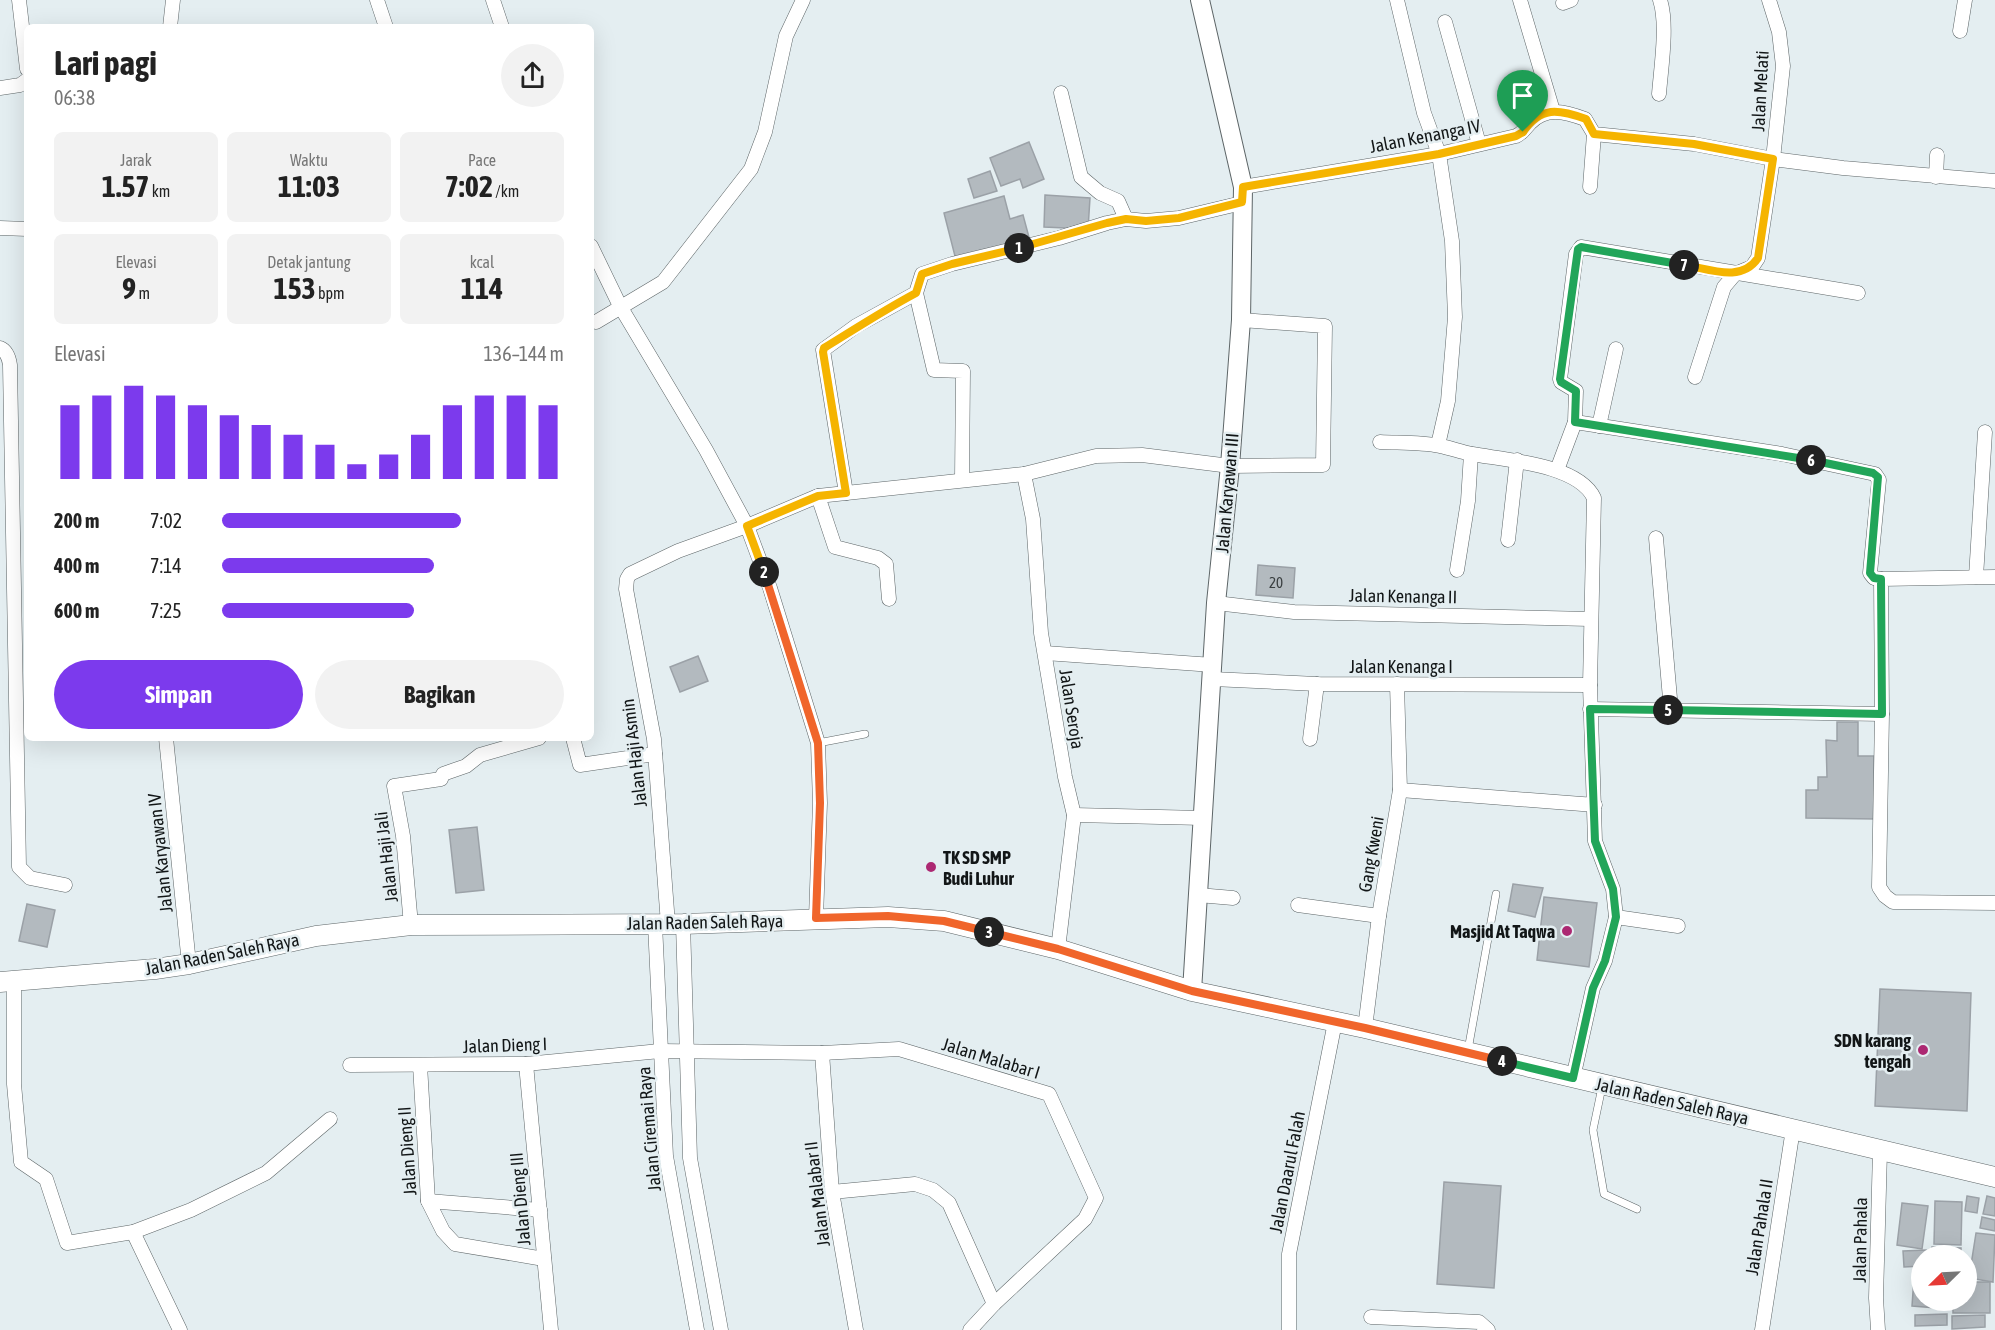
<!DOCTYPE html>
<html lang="id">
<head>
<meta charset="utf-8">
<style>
  body { margin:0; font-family:"Asap Condensed",sans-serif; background:#f2f2f2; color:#222; height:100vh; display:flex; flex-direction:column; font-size:22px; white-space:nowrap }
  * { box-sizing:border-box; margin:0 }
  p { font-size:20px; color:#767676 }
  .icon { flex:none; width:33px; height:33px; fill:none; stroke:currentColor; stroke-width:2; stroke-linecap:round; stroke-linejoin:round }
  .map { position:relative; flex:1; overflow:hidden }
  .drawer { position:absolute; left:24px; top:24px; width:570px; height:717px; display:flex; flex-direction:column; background:#fff; border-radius:9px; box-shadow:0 6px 24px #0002 }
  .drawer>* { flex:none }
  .needle { width:39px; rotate:246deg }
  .tools { position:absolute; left:1911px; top:1245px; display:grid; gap:12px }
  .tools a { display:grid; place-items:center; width:66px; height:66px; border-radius:50%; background:#fff; box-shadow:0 6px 24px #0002; font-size:30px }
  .pin { position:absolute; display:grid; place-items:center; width:51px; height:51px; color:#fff; margin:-62px -26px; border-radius:50% 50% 50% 0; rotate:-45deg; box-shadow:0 0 6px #0007 }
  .pin .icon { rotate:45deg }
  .km { position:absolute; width:30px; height:30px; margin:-15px; border-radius:50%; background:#222; color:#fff; font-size:16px; line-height:30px; text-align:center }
  .round { display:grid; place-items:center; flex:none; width:63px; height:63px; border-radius:32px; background:#f2f2f2 }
  .summary { display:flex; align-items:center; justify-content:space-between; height:102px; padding:0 30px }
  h1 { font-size:33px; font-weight:700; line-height:45px }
  .figures { display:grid; grid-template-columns:repeat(3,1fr); gap:9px; height:102px; padding:6px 30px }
  .figures div { display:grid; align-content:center; border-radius:9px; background:#f2f2f2; text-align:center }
  .figures b { font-size:30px; font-weight:700 }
  .figures small { font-size:16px; font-weight:400 }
  .figures p { font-size:16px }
  .chart { height:168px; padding:12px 30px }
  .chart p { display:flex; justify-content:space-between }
  .chart svg { width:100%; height:108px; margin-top:6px; stroke:#7c3aed; stroke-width:6 }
  .action { display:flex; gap:12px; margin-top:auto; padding:12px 30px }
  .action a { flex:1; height:69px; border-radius:36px; background:#7c3aed; color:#fff; font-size:24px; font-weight:700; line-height:69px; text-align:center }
  .action a+a { background:#f2f2f2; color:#222 }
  ul { padding:0 30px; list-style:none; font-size:20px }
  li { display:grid; grid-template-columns:96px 72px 1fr; align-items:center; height:45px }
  li i { height:15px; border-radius:8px; background:#7c3aed }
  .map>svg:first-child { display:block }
  .building { fill:#b3babf; stroke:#9ba1a7; stroke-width:1.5 }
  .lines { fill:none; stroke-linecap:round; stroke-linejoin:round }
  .service-casing { stroke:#5d6567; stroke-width:8 }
  .minor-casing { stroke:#5d6567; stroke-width:15 }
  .tertiary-casing { stroke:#5d6567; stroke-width:20 }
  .secondary-casing { stroke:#5d6567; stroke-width:21 }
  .service { stroke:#fff; stroke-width:7 }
  .minor { stroke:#fff; stroke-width:14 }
  .tertiary { stroke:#fff; stroke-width:18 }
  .secondary { stroke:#fff; stroke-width:20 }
  .split-1-casing { stroke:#fff; stroke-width:12 }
  .split-2-casing { stroke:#fff; stroke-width:12 }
  .split-3-casing { stroke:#fff; stroke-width:12 }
  .split-4-casing { stroke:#fff; stroke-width:12 }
  .split-5-casing { stroke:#fff; stroke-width:12 }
  .split-6-casing { stroke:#fff; stroke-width:12 }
  .split-7-casing { stroke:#fff; stroke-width:12 }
  .split-8-casing { stroke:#fff; stroke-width:12 }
  .split-1 { stroke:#f5b400; stroke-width:8 }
  .split-2 { stroke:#f5b400; stroke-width:8 }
  .split-3 { stroke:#f0652b; stroke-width:8 }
  .split-4 { stroke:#f0652b; stroke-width:8 }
  .split-5 { stroke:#22a559; stroke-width:8 }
  .split-6 { stroke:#22a559; stroke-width:8 }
  .split-7 { stroke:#22a559; stroke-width:8 }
  .split-8 { stroke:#f5b400; stroke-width:8 }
  .poi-dot { fill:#ac2872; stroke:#e4eef1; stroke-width:2 }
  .labels { text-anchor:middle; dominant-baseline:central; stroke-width:5; stroke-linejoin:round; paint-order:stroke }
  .number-label { font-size:15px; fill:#3a3f41 }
  .street-label { font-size:18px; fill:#121617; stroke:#e4eef1 }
  .poi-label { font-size:18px; font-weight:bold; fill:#121617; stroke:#e4eef1; text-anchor:end }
</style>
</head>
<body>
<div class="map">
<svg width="1995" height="1330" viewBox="0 0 1995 1330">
  <rect width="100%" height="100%" fill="#e4eef1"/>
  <!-- building -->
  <g class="building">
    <path d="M1029,142L1044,179L1023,188L1020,179L1001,186L990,158Z"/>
    <path d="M990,171L997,191L974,198L968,179Z"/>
    <path d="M1045,195L1090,198L1088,229L1044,227Z"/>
    <path d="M1004,196L1010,219L1023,215L1030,241L956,260L944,213Z"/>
    <path d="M1258,565L1295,568L1293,598L1256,595Z"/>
    <path d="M698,656L708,681L680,692L670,667Z"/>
    <path d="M1837,722H1858V756H1874L1876,819L1806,818V790H1818V777H1827L1826,740L1837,741Z"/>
    <path d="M477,827L484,890L456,893L449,830Z"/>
    <path d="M1513,884L1543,888L1535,917L1508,911Z"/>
    <path d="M1544,897L1597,903L1589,967L1537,960Z"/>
    <path d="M27,904L55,910L47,947L19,941Z"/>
    <path d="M1880,989L1971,993L1967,1111L1875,1106Z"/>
    <path d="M1444,1182L1501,1186L1494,1288L1437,1284Z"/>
    <path d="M1967,1196L1979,1198L1977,1213L1965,1211Z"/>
    <path d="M1987,1196L1995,1198V1216L1983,1214Z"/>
    <path d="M1935,1201L1962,1202L1961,1245L1934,1244Z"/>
    <path d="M1902,1203L1928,1206L1922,1249L1897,1245Z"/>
    <path d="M1982,1217L1995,1220V1231L1980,1228Z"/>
    <path d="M1976,1233L1995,1235L1993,1282L1969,1278Z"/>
    <path d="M1932,1247L1961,1248V1256H1932Z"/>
    <path d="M1926,1250V1256H1922V1266L1904,1267L1903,1251Z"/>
    <path d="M1914,1278L1922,1279V1300H1949V1309L1912,1306Z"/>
    <path d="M1966,1282H1990V1313H1953V1300H1966Z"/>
    <path d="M1947,1314V1325L1915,1326V1315Z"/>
    <path d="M1985,1315V1327L1952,1329V1316Z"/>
  </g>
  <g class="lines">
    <defs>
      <g id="service">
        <path d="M818,743L865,734"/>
        <path d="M1468,1050L1496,894"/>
        <path d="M1602,1087L1593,1130L1604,1194L1637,1209"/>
      </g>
      <g id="minor">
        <path d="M19,0L27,69"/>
        <path d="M377,0L386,27"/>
        <path d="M493,0L502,27"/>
        <path d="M1397,0L1424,113L1439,154L1452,241L1455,317L1448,401L1438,445"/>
        <path d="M1520,0L1553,111"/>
        <path d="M1563,3L1571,0"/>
        <path d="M1445,22L1479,144"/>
        <path d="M170,27L173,0"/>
        <path d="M1960,31L1965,0"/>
        <path d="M0,88L20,85L27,80"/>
        <path d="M1061,93L1081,177L1100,193L1118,201L1126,219"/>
        <path d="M1659,94C1661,68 1668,24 1660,0"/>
        <path d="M1936,177L1937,155"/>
        <path d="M1243,187L1439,154L1516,136C1523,133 1525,128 1530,123C1546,106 1566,112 1585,119L1594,134L1694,144L1773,159L1843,168L1995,181"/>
        <path d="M1590,187L1594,134"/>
        <path d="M0,228L27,229"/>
        <path d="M591,246L620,306L706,450L747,526L770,588L818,743L820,803L816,918"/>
        <path d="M916,293L934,370L963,371L962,480"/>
        <path d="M596,322L663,282L751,169L765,132L786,36L803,0"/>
        <path d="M0,348C7,351 9,358 10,365L19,867L30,878L65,885"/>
        <path d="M1695,377L1724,287L1735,274L1752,267L1758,258L1773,159L1783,66L1779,32L1769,0"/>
        <path d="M1575,422L1782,454L1875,474L1879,480L1870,573L1874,578L1881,579"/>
        <path d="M1599,426L1616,349"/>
        <path d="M1380,442C1400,443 1421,442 1440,446C1451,448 1461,452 1472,454C1504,460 1578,464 1594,498L1590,685L1595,841L1613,889L1616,917L1605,961L1593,988L1573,1078"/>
        <path d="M1557,470L1575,422L1576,391L1561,382L1560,379L1576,254L1581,247L1858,293"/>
        <path d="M1024,474L1033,519L1041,633L1065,777L1074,815L1058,949"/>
        <path d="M846,493L823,350L856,326L916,293L922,274L952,264L1059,238L1107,223L1126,219L1146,221L1179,218L1242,203"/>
        <path d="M818,496L835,547L878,558L886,564L889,599"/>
        <path d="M1656,538L1671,710"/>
        <path d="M1508,540L1517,460"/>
        <path d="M1457,570L1468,501L1471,454"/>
        <path d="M1976,577L1985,432"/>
        <path d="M1995,577L1881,579L1882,714L1879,887L1885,896L1893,902L1995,903"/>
        <path d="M1216,603L1294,612L1590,619"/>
        <path d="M1045,653L1213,665"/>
        <path d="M1212,679L1317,684L1590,685"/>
        <path d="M1590,709L1882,714"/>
        <path d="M166,738L189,964"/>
        <path d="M573,738L580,765L655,754"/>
        <path d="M1310,739L1317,684"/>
        <path d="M1400,790L1595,805"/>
        <path d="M1074,815L1203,818"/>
        <path d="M1198,895L1233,898"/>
        <path d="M1298,905L1379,916"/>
        <path d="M1616,917L1678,926"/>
        <path d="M655,924L666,1156L697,1330"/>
        <path d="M668,924L654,739L626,589L627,579L630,574L678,551L747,526L818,496L1024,474L1096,456L1142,455L1230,466L1323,465L1325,326L1241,320"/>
        <path d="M683,924L690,1158L721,1330"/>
        <path d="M411,925L403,836L394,786L441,779L443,774L466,766L480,755L539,738"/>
        <path d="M14,981V1084L21,1162L46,1179L67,1243L133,1232L191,1210L266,1173L330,1119"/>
        <path d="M1365,1028L1379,916L1400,790L1397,684"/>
        <path d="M822,1053L832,1192L856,1330"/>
        <path d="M526,1064L551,1330"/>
        <path d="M350,1065L526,1064L660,1051L822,1053L899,1049L1049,1094L1096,1198L1085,1219L994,1304L970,1330"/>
        <path d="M420,1065L428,1201L443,1231L455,1244L544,1259"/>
        <path d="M832,1192L915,1184L933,1190L949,1203L994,1304"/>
        <path d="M428,1201L540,1210"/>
        <path d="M133,1232L180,1330"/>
        <path d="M1371,1317L1479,1322L1488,1330"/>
        <path d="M1289,1330V1254L1335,1022"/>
        <path d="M1762,1330L1793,1129"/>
        <path d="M1878,1330L1876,1298L1880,1151"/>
      </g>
      <path id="tertiary" d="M1192,991L1216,603L1230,466L1241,320L1243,187L1200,0"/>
      <path id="secondary" d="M0,982L155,969L189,964L316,936L411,925L683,924L888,917L944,921L1058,949L1192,991L1365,1028L1995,1177"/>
    </defs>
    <!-- service casing -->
    <use href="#service" class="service-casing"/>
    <!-- minor casing -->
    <use href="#minor" class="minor-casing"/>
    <!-- tertiary casing -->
    <use href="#tertiary" class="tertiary-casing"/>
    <!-- secondary casing -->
    <use href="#secondary" class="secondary-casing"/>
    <!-- service -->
    <use href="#service" class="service"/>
    <!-- minor -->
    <use href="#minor" class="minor"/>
    <!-- tertiary -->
    <use href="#tertiary" class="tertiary"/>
    <!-- secondary -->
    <use href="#secondary" class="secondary"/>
  </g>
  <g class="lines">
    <defs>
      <path id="split-1" d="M1019,248L1107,223L1126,219L1146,221L1179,218L1242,202L1243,187L1439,154L1516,136L1523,132"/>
      <path id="split-2" d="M764,572L747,526L818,496L846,493L823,352L824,348C855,329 884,310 916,293L922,274L952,264L1019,248"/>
      <path id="split-3" d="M764,572L818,743L820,803L816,918L888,916L944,921L989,932"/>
      <path id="split-4" d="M989,932L1058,949L1192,991L1365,1028L1502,1061"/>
      <path id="split-5" d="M1502,1061L1573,1078L1593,988L1605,961L1616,917L1613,889L1595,841L1590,709L1668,710"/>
      <path id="split-6" d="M1668,710L1882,714L1881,579L1874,578L1870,573L1878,477L1873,473L1811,460"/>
      <path id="split-7" d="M1684,265L1581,247L1578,249L1560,379L1561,382L1576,391L1575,422L1811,460"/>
      <path id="split-8" d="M1523,132C1541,106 1558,109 1586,119L1594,134L1694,144L1773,159L1758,258C1741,283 1710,269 1684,265"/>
    </defs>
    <!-- split-1 casing -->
    <use href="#split-1" class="split-1-casing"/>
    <!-- split-2 casing -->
    <use href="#split-2" class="split-2-casing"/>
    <!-- split-3 casing -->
    <use href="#split-3" class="split-3-casing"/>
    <!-- split-4 casing -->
    <use href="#split-4" class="split-4-casing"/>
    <!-- split-5 casing -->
    <use href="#split-5" class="split-5-casing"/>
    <!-- split-6 casing -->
    <use href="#split-6" class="split-6-casing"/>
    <!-- split-7 casing -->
    <use href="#split-7" class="split-7-casing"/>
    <!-- split-8 casing -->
    <use href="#split-8" class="split-8-casing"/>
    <!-- split-1 -->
    <use href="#split-1" class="split-1"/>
    <!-- split-2 -->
    <use href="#split-2" class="split-2"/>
    <!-- split-3 -->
    <use href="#split-3" class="split-3"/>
    <!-- split-4 -->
    <use href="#split-4" class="split-4"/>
    <!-- split-5 -->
    <use href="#split-5" class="split-5"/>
    <!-- split-6 -->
    <use href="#split-6" class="split-6"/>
    <!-- split-7 -->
    <use href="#split-7" class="split-7"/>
    <!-- split-8 -->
    <use href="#split-8" class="split-8"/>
  </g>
  <!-- markers -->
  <g class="poi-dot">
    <circle cx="931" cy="867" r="6"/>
    <circle cx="1567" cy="931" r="6"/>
    <circle cx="1923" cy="1050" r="6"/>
  </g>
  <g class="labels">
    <!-- number labels -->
    <g class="number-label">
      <text x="1276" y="582">20</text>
    </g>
    <!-- street labels -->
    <g class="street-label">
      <text transform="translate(1760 91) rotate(-87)">Jalan Melati</text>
      <text transform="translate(1425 136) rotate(-11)">Jalan Kenanga IV</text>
      <text transform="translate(1227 493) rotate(-85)">Jalan Karyawan III</text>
      <text transform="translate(1403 596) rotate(1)">Jalan Kenanga II</text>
      <text x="1401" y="666">Jalan Kenanga I</text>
      <text transform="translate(1072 709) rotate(81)">Jalan Seroja</text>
      <text transform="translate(634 753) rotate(-97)">Jalan Haji Asmin</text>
      <text transform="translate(160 853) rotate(-96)">Jalan Karyawan IV</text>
      <text transform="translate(1371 854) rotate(-80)">Gang Kweni</text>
      <text transform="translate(386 857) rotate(-97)">Jalan Haji Jali</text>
      <text transform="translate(705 922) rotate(-1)">Jalan Raden Saleh Raya</text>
      <text transform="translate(222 954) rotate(-11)">Jalan Raden Saleh Raya</text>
      <text transform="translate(505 1045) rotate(-2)">Jalan Dieng I</text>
      <text transform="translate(991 1058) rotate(17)">Jalan Malabar I</text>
      <text transform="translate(1672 1101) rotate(13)">Jalan Raden Saleh Raya</text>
      <text transform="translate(649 1129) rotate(-95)">Jalan Ciremai Raya</text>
      <text transform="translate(407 1151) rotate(-94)">Jalan Dieng II</text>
      <text transform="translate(1287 1172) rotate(-79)">Jalan Daarul Falah</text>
      <text transform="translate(817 1194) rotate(-97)">Jalan Malabar II</text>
      <text transform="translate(520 1199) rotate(-95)">Jalan Dieng III</text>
      <text transform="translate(1759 1227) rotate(-81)">Jalan Pahala II</text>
      <text transform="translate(1860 1240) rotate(-89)">Jalan Pahala</text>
    </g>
    <!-- poi labels -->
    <g class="poi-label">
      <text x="943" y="857" text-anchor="start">TK SD SMP<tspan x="943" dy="21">Budi Luhur</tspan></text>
      <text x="1555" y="931">Masjid At Taqwa</text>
      <text x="1911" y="1040">SDN karang<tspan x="1911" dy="21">tengah</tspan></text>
    </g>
  </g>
</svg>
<div class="tools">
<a><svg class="needle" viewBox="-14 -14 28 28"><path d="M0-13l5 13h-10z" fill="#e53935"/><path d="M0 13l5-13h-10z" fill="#767676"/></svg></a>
</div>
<div class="pin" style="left:1523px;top:132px;background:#1e9e55"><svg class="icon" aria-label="arrive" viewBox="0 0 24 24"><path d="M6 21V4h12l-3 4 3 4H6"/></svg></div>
<b class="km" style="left:1019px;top:248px">1</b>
<b class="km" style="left:764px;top:572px">2</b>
<b class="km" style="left:989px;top:932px">3</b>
<b class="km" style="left:1502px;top:1061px">4</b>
<b class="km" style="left:1668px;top:710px">5</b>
<b class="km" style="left:1811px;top:460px">6</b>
<b class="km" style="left:1684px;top:265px">7</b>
<section class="drawer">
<div class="summary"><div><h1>Lari pagi</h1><p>06:38</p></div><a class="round"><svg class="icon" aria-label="share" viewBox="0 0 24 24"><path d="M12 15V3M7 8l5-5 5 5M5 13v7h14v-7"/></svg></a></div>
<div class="figures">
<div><p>Jarak</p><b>1.57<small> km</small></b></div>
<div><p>Waktu</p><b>11:03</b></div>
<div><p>Pace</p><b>7:02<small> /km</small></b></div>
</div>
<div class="figures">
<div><p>Elevasi</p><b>9<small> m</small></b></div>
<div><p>Detak jantung</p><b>153<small> bpm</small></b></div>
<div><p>kcal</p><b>114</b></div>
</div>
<div class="chart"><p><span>Elevasi</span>136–144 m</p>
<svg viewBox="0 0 160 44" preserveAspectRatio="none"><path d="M5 44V14M15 44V10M25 44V6M35 44V10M45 44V14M55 44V18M65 44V22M75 44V26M85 44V30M95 44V38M105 44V34M115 44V26M125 44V14M135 44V10M145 44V10M155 44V14"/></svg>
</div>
<ul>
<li><b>200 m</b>7:02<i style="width:70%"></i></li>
<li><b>400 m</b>7:14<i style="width:62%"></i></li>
<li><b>600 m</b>7:25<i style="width:56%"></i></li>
</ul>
<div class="action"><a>Simpan</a><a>Bagikan</a></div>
</section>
</div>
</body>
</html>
